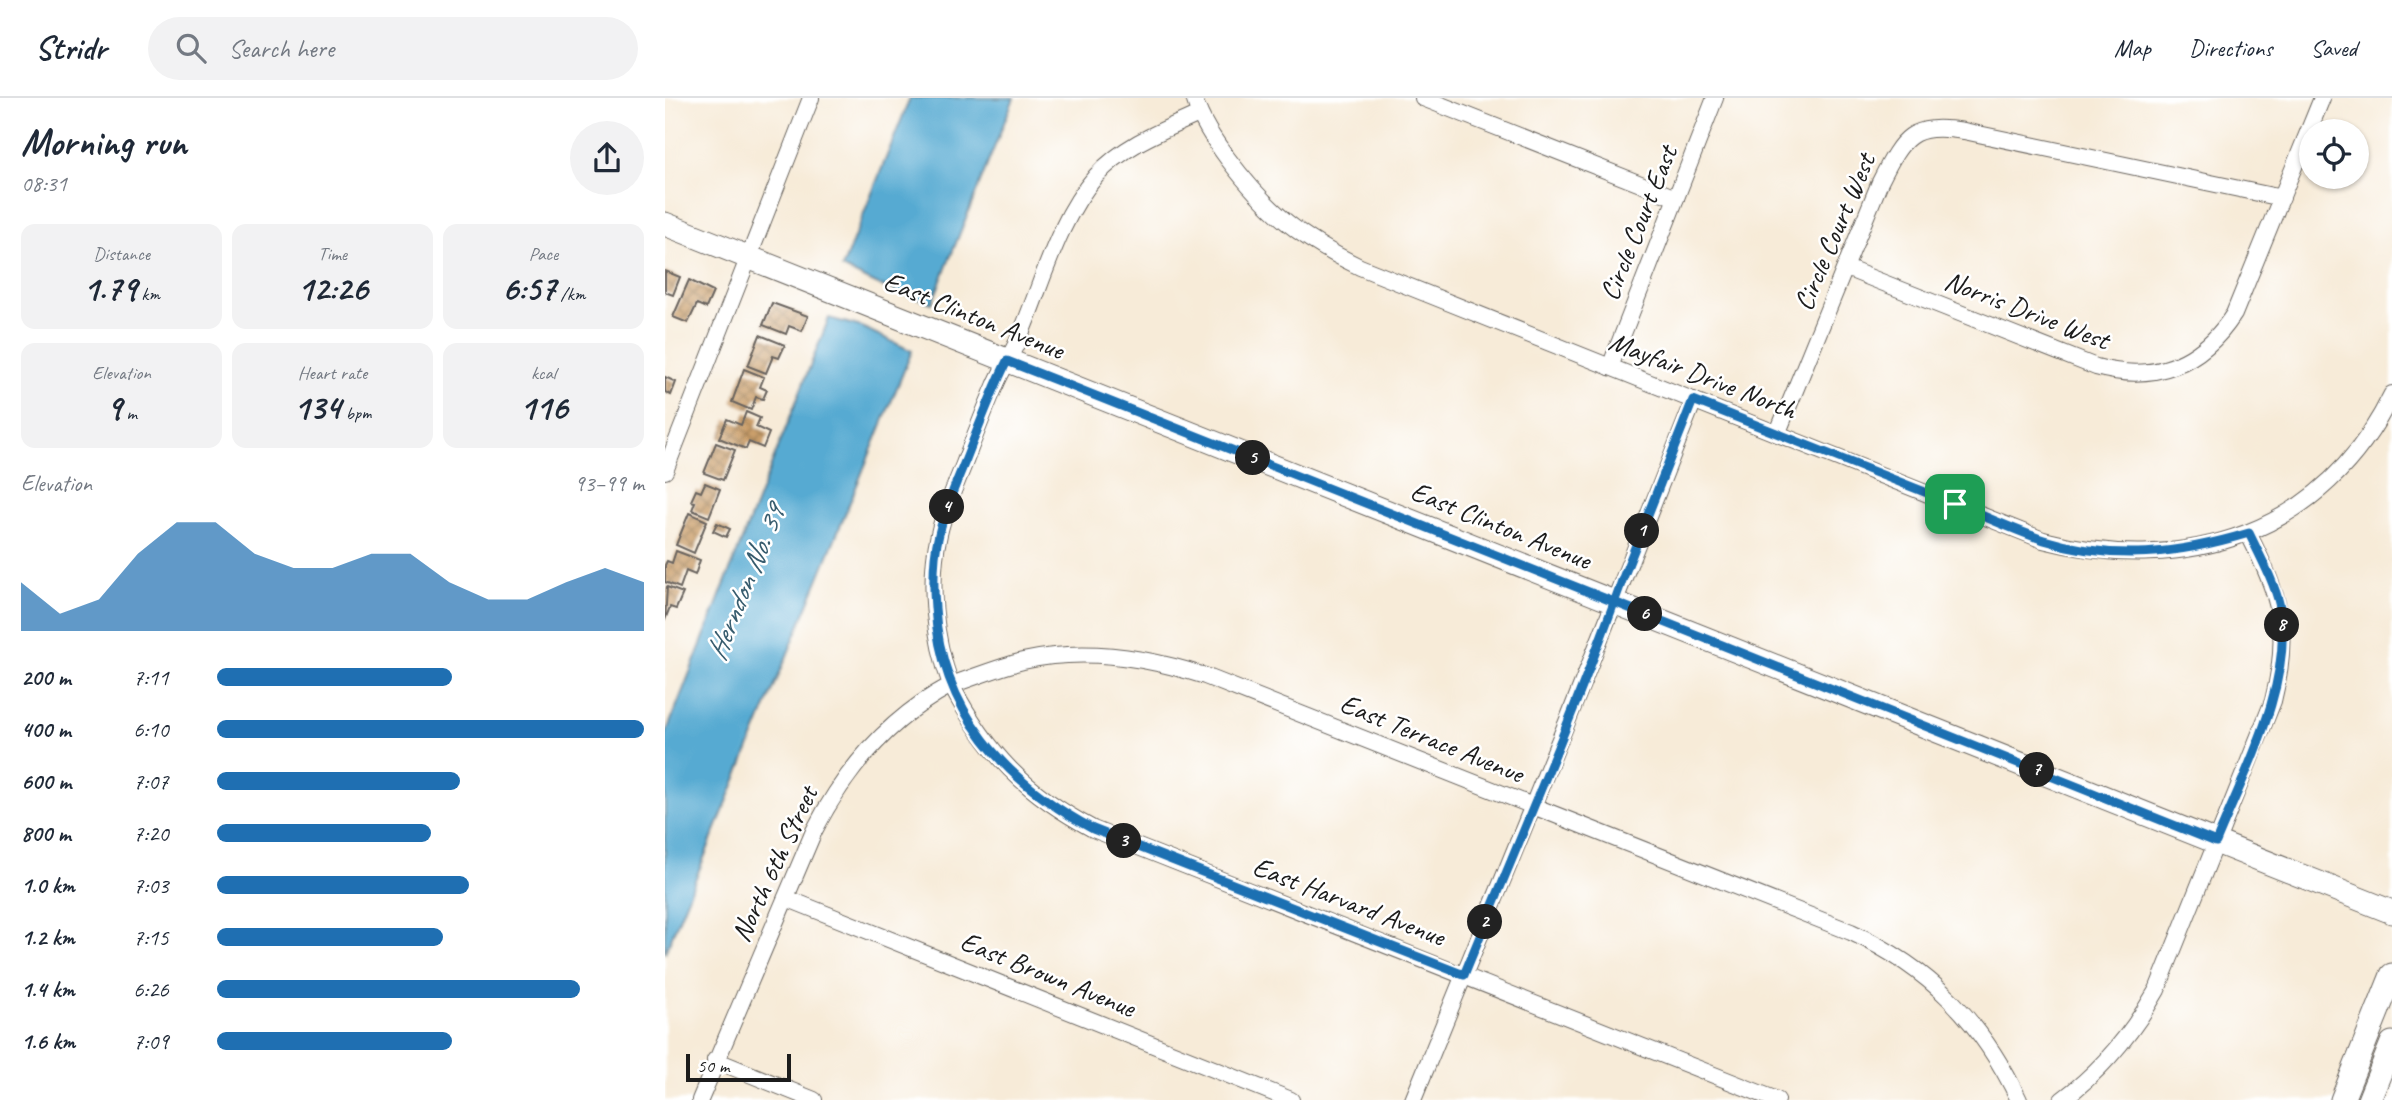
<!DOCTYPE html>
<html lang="en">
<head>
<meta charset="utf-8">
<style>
  body { margin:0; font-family:Caveat,sans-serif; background:#f2f2f3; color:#1f2937; height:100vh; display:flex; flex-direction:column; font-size:26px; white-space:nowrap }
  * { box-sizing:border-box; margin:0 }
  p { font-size:23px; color:#747a83 }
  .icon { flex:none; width:38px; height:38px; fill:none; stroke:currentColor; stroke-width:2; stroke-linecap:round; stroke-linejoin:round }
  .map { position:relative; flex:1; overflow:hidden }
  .panel { display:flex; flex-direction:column; background:#fff; width:665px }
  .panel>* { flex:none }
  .controls { position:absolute; left:1634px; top:21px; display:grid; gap:14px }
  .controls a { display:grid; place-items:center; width:70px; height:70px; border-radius:50%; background:#fff; box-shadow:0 2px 5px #0004; font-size:35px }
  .scale { position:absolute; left:21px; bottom:18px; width:105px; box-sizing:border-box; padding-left:7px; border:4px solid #1c1c1c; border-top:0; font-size:19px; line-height:24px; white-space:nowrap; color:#1c1c1c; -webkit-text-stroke:5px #fff; paint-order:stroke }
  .pin { position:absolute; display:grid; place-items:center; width:60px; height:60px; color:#fff; margin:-30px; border-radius:14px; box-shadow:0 4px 10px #0006 }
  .km { position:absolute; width:35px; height:35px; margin:-18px; border-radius:50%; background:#222; color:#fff; font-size:19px; line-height:35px; text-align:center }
  .round { display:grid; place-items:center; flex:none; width:74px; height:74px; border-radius:37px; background:#f2f2f3 }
  .head { display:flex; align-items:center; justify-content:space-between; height:119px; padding:0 21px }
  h1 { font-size:38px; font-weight:800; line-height:52px }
  .figures { display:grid; grid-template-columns:repeat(3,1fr); gap:10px; height:119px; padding:7px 21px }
  .figures div { display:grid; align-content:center; border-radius:14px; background:#f2f2f3; text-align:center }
  .figures b { font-size:35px; font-weight:800 }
  .figures small { font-size:19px; font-weight:400 }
  .figures p { font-size:19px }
  .chart { height:196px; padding:14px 21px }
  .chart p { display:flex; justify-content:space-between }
  .chart svg { width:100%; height:126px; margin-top:7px; fill:#1f6fb2; opacity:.7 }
  ul { padding:0 21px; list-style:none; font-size:23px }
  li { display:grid; grid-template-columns:112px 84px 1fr; align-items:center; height:52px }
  li i { height:18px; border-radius:9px; background:#1f6fb2 }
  header { display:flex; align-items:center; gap:42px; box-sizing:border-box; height:98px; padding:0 35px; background:#fff; border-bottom:2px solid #e0e1e3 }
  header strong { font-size:33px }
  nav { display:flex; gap:38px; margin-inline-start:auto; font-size:24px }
  .search { width:490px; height:63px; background:#f2f2f3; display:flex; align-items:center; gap:18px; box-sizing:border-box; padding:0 24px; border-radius:38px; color:#747a83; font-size:26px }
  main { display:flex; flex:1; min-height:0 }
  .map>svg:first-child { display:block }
  .water { fill:#57aad2; stroke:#3a6377; stroke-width:2 }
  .building { fill:url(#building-cross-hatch) }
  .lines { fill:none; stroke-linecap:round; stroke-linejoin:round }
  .minor-casing { stroke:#69645e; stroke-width:18 }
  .secondary-casing { stroke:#69645e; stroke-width:25 }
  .minor { stroke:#fff; stroke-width:16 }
  .secondary { stroke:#fff; stroke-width:23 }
  .route-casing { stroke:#fff; stroke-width:14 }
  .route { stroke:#1f6fb2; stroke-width:9 }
  .labels { text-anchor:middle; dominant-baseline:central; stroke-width:5; stroke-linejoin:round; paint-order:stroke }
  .street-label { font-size:28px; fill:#1c1c1c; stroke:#fff }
  .water-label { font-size:30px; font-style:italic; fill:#375c6e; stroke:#fff }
</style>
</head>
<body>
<header>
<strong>Stridr</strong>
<div class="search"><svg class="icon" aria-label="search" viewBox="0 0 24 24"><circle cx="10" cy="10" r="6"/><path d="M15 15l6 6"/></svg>Search here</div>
<nav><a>Map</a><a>Directions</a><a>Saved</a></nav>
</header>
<main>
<section class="panel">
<div class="head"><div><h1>Morning run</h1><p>08:31</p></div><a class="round"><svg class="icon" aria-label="share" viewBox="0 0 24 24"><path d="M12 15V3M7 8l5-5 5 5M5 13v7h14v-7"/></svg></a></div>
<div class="figures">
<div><p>Distance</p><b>1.79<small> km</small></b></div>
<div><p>Time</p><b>12:26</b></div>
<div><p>Pace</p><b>6:57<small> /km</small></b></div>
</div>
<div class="figures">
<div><p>Elevation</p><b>9<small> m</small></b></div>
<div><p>Heart rate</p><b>134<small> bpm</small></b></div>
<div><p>kcal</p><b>116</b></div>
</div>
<div class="chart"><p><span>Elevation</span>93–99 m</p>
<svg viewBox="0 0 160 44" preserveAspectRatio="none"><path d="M0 44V27L10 38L20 33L30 17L40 6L50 6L60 17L70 22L80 22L90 17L100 17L110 27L120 33L130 33L140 27L150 22L160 27V44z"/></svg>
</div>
<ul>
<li><b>200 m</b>7:11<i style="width:55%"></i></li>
<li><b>400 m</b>6:10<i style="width:100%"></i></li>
<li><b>600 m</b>7:07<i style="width:57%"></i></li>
<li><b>800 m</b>7:20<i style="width:50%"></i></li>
<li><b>1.0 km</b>7:03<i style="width:59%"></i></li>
<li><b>1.2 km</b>7:15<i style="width:53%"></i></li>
<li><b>1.4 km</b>6:26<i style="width:85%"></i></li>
<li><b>1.6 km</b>7:09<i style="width:55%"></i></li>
</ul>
</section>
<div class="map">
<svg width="1727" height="1002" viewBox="0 0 1727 1002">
  <defs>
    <pattern id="building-cross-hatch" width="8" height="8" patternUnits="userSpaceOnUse" patternTransform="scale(1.75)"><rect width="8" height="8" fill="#ca9f6b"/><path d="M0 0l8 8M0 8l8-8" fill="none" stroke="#a38157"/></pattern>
  </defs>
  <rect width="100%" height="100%" fill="#fff"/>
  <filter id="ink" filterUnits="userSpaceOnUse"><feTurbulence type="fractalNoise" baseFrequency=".0143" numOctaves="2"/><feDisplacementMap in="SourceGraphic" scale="14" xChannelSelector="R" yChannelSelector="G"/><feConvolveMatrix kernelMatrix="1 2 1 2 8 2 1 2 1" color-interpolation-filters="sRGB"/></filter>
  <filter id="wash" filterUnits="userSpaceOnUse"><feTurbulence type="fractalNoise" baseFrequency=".00686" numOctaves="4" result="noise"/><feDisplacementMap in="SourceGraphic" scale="28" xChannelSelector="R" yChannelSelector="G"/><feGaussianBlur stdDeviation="1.57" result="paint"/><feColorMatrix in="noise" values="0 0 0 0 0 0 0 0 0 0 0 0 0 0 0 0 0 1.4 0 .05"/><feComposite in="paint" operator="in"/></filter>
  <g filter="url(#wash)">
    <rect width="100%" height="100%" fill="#f7ebd8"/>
    <!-- water -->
    <g class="water">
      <path d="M245,0H349L267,205L213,187L177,170Z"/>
      <path d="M164,220L197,229L247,253L0,855V638Z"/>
    </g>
    <g id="blocks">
      <!-- building -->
      <g class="building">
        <path d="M0,173L15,179L8,197L0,194Z"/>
        <path d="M24,182L48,194L41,210L32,206L23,225L8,219Z"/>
        <path d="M107,205L143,218L137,233L124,228L121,236L98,227Z"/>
        <path d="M95,237L120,247L114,260L108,258L101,275L83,268Z"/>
        <path d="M79,271L99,279L95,289L102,292L98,301L91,299L86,312L67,304Z"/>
        <path d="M0,279L11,284L6,297L0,294Z"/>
        <path d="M81,314L95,320L91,329L104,335L98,350L84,344L81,351L54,340L62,321L76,327Z"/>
        <path d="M51,345L70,352L58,382L39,375Z"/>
        <path d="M40,385L55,391L44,419L27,412L30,404L26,403L31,392L36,394Z"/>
        <path d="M24,415L42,423L29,455L11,447Z"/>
        <path d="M52,425L65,431L61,439L48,433Z"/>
        <path d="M11,453L35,462L30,477L21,473L15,490L0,484V467L2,463L7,465Z"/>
        <path d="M2,489L18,495L11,511L5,509L0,522Z"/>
      </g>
    </g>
  </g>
  <g filter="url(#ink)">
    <use href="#blocks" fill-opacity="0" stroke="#69645e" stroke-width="2"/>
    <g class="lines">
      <defs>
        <g id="minor">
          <path d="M529,0C536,23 549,42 563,61C603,114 635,140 695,169L1378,442C1522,479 1660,435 1727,296"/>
          <path d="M758,0L1011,100"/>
          <path d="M1181,170L1431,269C1489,285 1536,267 1569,216L1657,0"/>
          <path d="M945,269L1050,0"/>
          <path d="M1113,334L1215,84C1238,38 1246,25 1299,33L1617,100"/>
          <path d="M0,373L146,0"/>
          <path d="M121,800L626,1002"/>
          <path d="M50,962L149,1002"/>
          <path d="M35,1002L149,733C180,672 225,620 286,587C269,540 263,485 274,436C279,412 290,389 299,366C309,340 319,313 330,288C337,271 347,256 354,240C377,187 392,123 431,78C459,47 496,33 534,16"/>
          <path d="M748,1002L904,619L1029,302"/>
          <path d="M1112,1002L428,731C359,694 323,656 286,587C310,579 334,569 358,563C419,549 482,559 540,578L1186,834C1265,870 1317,924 1354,1002"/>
          <path d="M1397,1002C1437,972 1467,936 1492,892L1608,603C1626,532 1615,498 1583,435"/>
        </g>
        <g id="secondary">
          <path d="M0,126L1727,814"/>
          <path d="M1677,1002L1727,877"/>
          <path d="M1704,1002L1727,945"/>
        </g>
      </defs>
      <!-- minor casing -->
      <use href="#minor" class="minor-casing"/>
      <!-- secondary casing -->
      <use href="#secondary" class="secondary-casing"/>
      <!-- minor -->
      <use href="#minor" class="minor"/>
      <!-- secondary -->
      <use href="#secondary" class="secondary"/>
    </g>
  </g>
  <g class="lines" filter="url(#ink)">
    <defs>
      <path id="route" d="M1290,406L1028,302L958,480C910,614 853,745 799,877L428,731C340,684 276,613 270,510C268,485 268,460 274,436C280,410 291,385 301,361C314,328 326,295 342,263C573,353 803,446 1032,537L1551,744C1579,675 1629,585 1615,509C1609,483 1595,458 1584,435C1514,456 1450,464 1379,442C1349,432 1319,418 1290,406"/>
    </defs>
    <!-- route casing -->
    <use href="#route" class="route-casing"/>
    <!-- route -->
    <use href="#route" class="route"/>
  </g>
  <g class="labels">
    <!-- street labels -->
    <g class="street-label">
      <text transform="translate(973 125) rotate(-68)">Circle Court East</text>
      <text transform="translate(1169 134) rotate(-67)">Circle Court West</text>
      <text transform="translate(1362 212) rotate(21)">Norris Drive West</text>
      <text transform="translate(309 217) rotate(22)">East Clinton Avenue</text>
      <text transform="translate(1038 277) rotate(21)">Mayfair Drive North</text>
      <text transform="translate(836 427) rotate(22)">East Clinton Avenue</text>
      <text transform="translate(767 640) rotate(22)">East Terrace Avenue</text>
      <text transform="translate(109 766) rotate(-65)">North 6th Street</text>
      <text transform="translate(684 803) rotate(21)">East Harvard Avenue</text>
      <text transform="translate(383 876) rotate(22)">East Brown Avenue</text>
    </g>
    <!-- water labels -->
    <g class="water-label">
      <text transform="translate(80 485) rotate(-68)">Herndon No. 39</text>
    </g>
  </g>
</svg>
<div class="controls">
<a><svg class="icon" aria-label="locate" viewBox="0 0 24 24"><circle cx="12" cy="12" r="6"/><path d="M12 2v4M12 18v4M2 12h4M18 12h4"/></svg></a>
</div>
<div class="scale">50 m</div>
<div class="pin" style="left:1290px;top:406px;background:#1e9e55"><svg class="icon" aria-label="arrive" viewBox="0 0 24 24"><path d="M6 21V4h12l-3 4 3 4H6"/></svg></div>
<b class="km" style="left:977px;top:433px">1</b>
<b class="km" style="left:820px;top:824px">2</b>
<b class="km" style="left:459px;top:743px">3</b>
<b class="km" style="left:282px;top:409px">4</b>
<b class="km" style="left:588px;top:360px">5</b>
<b class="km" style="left:980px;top:516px">6</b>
<b class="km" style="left:1372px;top:672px">7</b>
<b class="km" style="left:1617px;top:527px">8</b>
</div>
</main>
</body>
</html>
